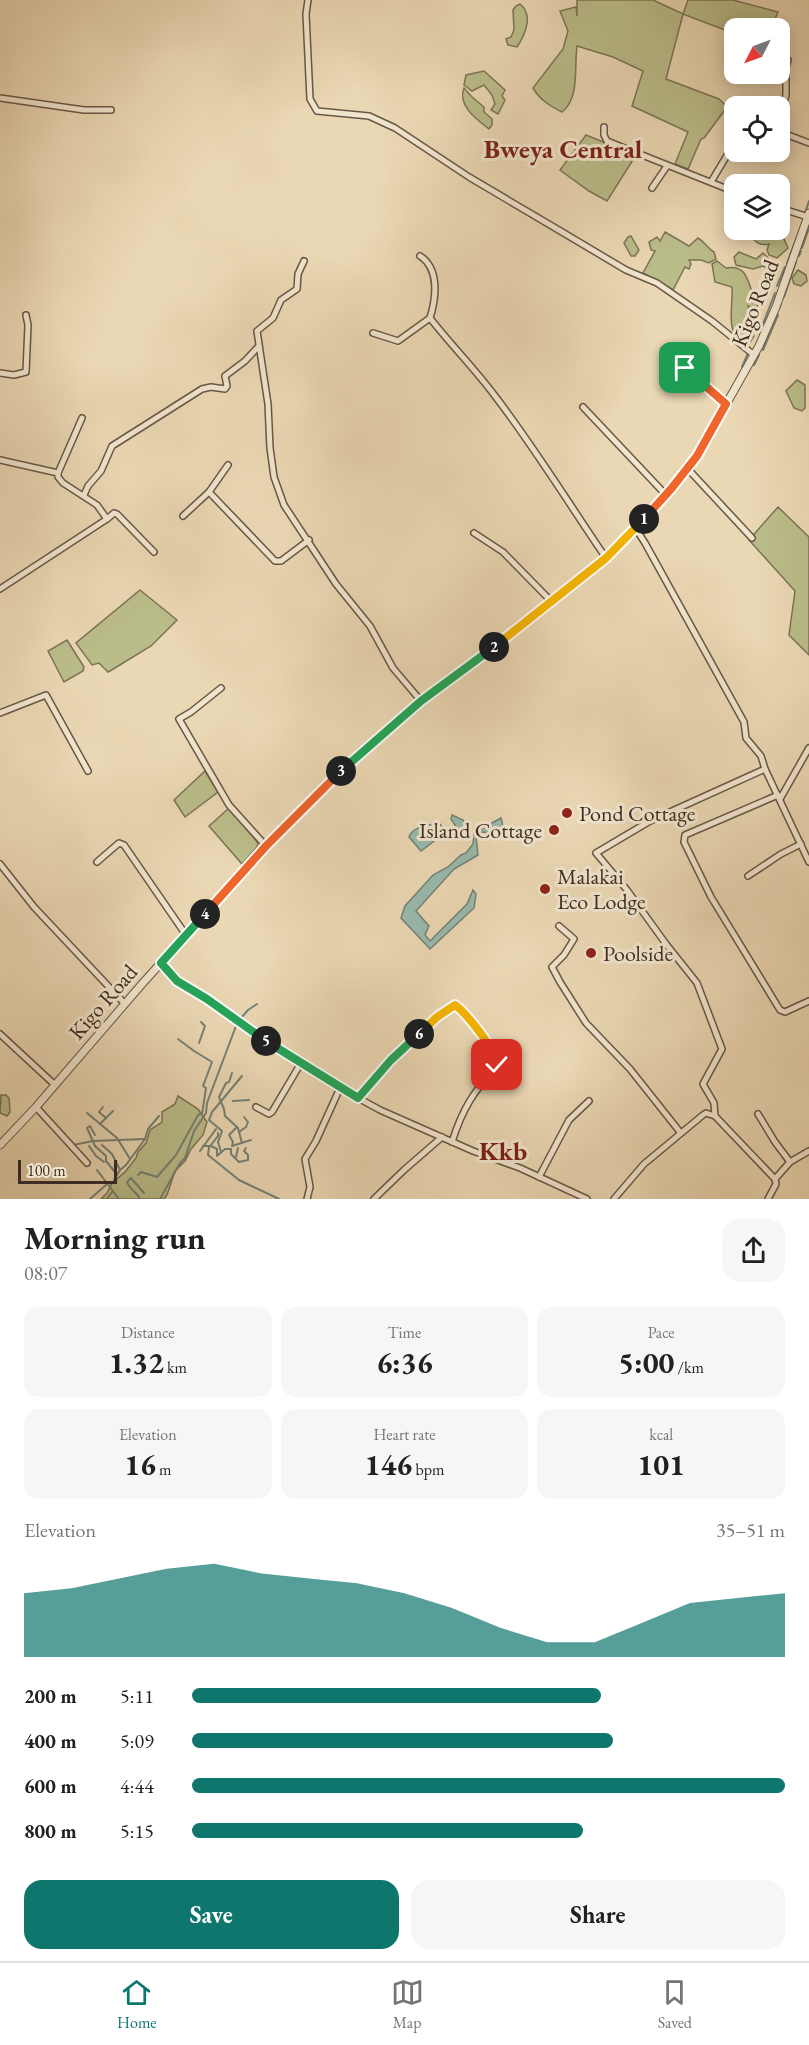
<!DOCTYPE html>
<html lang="en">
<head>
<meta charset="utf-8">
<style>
  body { margin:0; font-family:"EB Garamond",serif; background:#f6f6f6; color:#202124; height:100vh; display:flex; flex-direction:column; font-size:22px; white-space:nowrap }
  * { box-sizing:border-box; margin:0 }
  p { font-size:20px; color:#757577 }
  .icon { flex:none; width:33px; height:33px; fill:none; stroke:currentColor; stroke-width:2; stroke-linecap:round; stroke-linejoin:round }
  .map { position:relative; height:1199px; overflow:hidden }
  .drawer { display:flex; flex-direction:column; background:#fff; flex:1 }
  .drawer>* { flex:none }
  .needle { width:39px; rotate:228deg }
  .tools { position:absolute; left:724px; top:18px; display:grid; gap:12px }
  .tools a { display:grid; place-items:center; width:66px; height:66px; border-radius:12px; background:#fff; box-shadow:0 3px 15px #0003; font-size:30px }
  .scale { position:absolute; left:18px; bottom:15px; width:99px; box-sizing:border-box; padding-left:6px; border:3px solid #3d2c21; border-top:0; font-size:16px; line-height:21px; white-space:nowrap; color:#3d2c21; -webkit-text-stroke:4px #f1e5ce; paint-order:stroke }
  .pin { position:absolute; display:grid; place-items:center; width:51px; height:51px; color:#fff; margin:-26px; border-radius:12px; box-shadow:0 3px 9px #0006 }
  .km { position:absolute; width:30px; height:30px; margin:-15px; border-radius:50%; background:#222; color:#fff; font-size:16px; line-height:30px; text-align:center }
  .round { display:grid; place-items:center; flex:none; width:63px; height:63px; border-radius:18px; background:#f6f6f6 }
  .summary { display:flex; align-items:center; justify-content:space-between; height:102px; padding:0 24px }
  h1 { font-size:33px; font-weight:700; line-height:45px }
  .figures { display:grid; grid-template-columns:repeat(3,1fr); gap:9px; height:102px; padding:6px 24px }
  .figures div { display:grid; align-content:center; border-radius:15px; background:#f6f6f6; text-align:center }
  .figures b { font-size:30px; font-weight:700 }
  .figures small { font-size:16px; font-weight:400 }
  .figures p { font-size:16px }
  .chart { height:168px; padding:12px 24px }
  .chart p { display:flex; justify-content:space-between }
  .chart svg { width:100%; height:108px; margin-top:6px; fill:#0f766e; opacity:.7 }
  .primary-button { display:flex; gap:12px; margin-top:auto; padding:12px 24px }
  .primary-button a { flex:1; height:69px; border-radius:18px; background:#0f766e; color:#fff; font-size:24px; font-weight:700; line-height:69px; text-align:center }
  .primary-button a+a { background:#f6f6f6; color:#202124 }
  ul { padding:0 24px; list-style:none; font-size:20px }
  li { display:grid; grid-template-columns:96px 72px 1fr; align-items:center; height:45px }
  li i { height:15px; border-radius:8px; background:#0f766e }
  .tabs { display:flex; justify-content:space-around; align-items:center; height:84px; border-top:2px solid #e0e0e0; background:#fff; font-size:16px; color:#757577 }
  .tabs a { display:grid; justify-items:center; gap:3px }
  .tabs .current { color:#0f766e }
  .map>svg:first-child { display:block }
  .green { fill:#babd8a; stroke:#7c7456; stroke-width:1.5 }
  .water { fill:#98baad; stroke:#748175; stroke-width:1.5 }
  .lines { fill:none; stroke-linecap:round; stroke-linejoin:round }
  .stream { stroke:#748175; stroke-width:2 }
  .minor-casing { stroke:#685746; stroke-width:8 }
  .tertiary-casing { stroke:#685746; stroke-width:9 }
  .minor { stroke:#f1e5ce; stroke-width:5 }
  .tertiary { stroke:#f1e5ce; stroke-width:7 }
  .split-1-casing { stroke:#fff; stroke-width:12 }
  .split-2-casing { stroke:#fff; stroke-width:12 }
  .split-3-casing { stroke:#fff; stroke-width:12 }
  .split-4-casing { stroke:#fff; stroke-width:12 }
  .split-5-casing { stroke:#fff; stroke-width:12 }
  .split-6-casing { stroke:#fff; stroke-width:12 }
  .split-7-casing { stroke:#fff; stroke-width:12 }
  .split-1 { stroke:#f0652b; stroke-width:8 }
  .split-2 { stroke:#f5b400; stroke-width:8 }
  .split-3 { stroke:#22a559; stroke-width:8 }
  .split-4 { stroke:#f0652b; stroke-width:8 }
  .split-5 { stroke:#22a559; stroke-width:8 }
  .split-6 { stroke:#22a559; stroke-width:8 }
  .split-7 { stroke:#f5b400; stroke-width:8 }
  .poi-dot { fill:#8f2418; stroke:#f1e5ce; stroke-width:2 }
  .labels { text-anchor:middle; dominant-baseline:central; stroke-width:6; stroke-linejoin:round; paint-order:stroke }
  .street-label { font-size:22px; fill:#3d2c21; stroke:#f1e5ce }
  .poi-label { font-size:22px; fill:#3d2c21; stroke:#f1e5ce; text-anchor:start }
  .quarter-label { font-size:26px; font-weight:bold; fill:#7a1f14; stroke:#f1e5ce }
</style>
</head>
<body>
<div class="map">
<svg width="809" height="1199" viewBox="0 0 809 1199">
  <rect width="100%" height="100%" fill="#ead7b3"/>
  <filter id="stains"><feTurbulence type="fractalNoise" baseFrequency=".00333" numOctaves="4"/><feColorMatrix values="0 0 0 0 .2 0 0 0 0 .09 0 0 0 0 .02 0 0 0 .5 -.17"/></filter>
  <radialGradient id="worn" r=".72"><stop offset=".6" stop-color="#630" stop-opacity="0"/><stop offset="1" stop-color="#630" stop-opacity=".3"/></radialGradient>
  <!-- green -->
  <g class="green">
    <path d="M577,0H653L683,14L688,0H733L778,12L771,28H735V34L683,14L666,79L719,99L727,107L704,138L701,139L688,169L675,164L688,132L632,106L643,71L613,57L577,46C574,67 580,98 562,112C550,106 540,100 533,88L563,49L568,31L560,11L576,7L577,16Z"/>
    <path d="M520,4C534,15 525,35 517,47L508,45L506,39L511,37L514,30L513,10L516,6Z"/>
    <path d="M484,71L505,90L502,96L505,100L498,114L491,110L495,104L492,95L484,85L472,91L464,85L466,75Z"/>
    <path d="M464,88L472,97L484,107V112L492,119V125L489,129C476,119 457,105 464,88Z"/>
    <path d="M586,135L636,155L607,201L589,191L560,170Z"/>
    <path d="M745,230H776L783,237L788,248L777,258L769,255L767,250L769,244C758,247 752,238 745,230Z"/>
    <path d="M665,232L689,246L698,238C705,242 707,248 714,252L716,259L709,263L701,260H689L691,264L689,269L685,267L673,290L643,273L655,251L651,250L649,242L657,237L660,241Z"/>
    <path d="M631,236L639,250L635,256H631L624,243L628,237Z"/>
    <path d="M739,252L756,259L763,253L774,264L776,269L770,270L763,266L753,269L736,265L734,257Z"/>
    <path d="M717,261L726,268C751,263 747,289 758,304L756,310L748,306L750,313L747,321L754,336L749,344C722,337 734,306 732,287L715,282L712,264Z"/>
    <path d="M798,270L806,275L807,281L801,286L794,284L792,278Z"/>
    <path d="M797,380L805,385V408L802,411L794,408L786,391Z"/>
    <path d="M778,507L809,537V655L789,635L795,591L749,540Z"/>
    <path d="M140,590L177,620L151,646L110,671L108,672L99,663L92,665L76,643Z"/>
    <path d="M67,640L84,667L83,671L64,682L48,651Z"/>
    <path d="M205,771L218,792L185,817L174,800Z"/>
    <path d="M229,808L258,843L257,847L242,864L209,826Z"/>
    <path d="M1,1095H6L9,1098L10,1112L7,1116L0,1113Z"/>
    <path d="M178,1096L198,1109L207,1122L203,1135L191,1149L185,1161L175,1171L167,1195L164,1199H101L107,1193L112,1183L125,1172L136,1158L138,1152L146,1143L150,1130L162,1122V1112L175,1104Z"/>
  </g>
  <!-- water -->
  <g class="water">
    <path d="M452,815L463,820L466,825L459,831L451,819Z"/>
    <path d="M501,818L504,830L501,833L479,832L476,836L478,855L454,869L416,911L429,926L425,935L430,941L467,904L473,890L476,894L474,908L430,949L401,918L405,906L433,875L448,867L461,855L466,853L473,844L474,833Z"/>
    <path d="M439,823L446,832L421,851L409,837C413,826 428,825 439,823Z"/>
  </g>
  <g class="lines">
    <!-- stream -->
    <g class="stream">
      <path d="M805,213L809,201"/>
      <path d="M802,248L809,228"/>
      <path d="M799,256L801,251"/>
      <path d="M787,263L801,226"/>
      <path d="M777,286L785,267"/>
      <path d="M784,297L796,262"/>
      <path d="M779,309L781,304"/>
      <path d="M761,329L775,293"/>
      <path d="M763,350L778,315"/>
      <path d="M754,365L759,355"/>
      <path d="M742,367L748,353"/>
      <path d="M241,1018L248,1010L257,1004"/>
      <path d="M178,1039L194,1051L212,1062L203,1086L206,1088L202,1114"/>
      <path d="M199,1043L205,1026L201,1022"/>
      <path d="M232,1073L229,1082L226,1083L219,1097L224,1109L225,1116L238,1128L242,1143"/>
      <path d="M233,1101L249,1100"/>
      <path d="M103,1107L99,1112L106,1118"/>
      <path d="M87,1113L117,1138L130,1159"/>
      <path d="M100,1124L113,1111"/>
      <path d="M237,1127L229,1135L233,1142L232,1146L251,1140"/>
      <path d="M239,1132L246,1127L248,1122L244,1117"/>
      <path d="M95,1135L90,1126L87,1128L95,1146L106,1156V1161L115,1172"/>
      <path d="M73,1145L93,1141L145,1139"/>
      <path d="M102,1145L112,1154L120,1170"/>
      <path d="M211,1145L218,1136V1133"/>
      <path d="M89,1146L96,1156L104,1162"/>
      <path d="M203,1146H211L217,1149V1156L225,1149H231V1154L239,1162L248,1160V1155L244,1151L246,1148"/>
      <path d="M209,1147L208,1155L239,1180L279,1199"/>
      <path d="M200,1151L216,1129"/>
      <path d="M221,1152L218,1142L222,1131L209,1120L212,1112L242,1076"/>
      <path d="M236,1157L238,1148"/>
      <path d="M97,1170L119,1199"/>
      <path d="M138,1175L141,1172L157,1177L176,1155L198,1115L202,1113"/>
      <path d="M114,1180L120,1170L126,1165L145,1139L148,1129L159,1116"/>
      <path d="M90,1199L107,1184"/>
      <path d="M107,1199L112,1192"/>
      <path d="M140,1199C137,1192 130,1190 127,1182L131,1178L144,1193"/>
      <path d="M160,1199L180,1163L185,1158L194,1131L206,1113L207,1103L236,1026"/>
    </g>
    <defs>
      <g id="minor">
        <path d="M308,0L306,14L310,99L317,111L369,116L395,128L469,177L557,229L626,270L657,283L712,321L754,355"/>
        <path d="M0,98L84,110H111"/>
        <path d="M780,115L786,95V67L788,60"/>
        <path d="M604,127V135L607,141L735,192"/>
        <path d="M780,132L809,143"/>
        <path d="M711,182L735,142"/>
        <path d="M652,188L667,166"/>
        <path d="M780,208L808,217"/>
        <path d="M420,256C440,269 436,298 430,318"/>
        <path d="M304,261L298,274L297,289L281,300L273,318L257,331L268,404L270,448L274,477L284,505L336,584L370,626L393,668L421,701"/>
        <path d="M373,333L398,341L430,318C451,345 475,369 495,396C535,448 569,504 606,558"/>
        <path d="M664,350L726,404"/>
        <path d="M0,373L14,375L26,372L28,325L26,315"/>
        <path d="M583,407L666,495"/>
        <path d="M0,460L58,473V477L63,483L97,505L107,519L0,589"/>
        <path d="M687,468L752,538"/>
        <path d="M58,473L82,418"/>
        <path d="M209,492L275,561H281L309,540"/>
        <path d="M84,495L88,486L101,471L112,446L202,389L211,387L225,389L227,386L225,376L245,361L259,346"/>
        <path d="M183,516L209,492L228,465"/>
        <path d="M107,519L114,513L117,514L154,552"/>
        <path d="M636,529L645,543L744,722L746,738L761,756L765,769"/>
        <path d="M474,533L503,552L552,602"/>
        <path d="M221,688L191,712L179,719L229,805L266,846"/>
        <path d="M0,713L46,695L88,771"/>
        <path d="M778,795L685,835L684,842L711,897L780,1010L785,1012L809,1001"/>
        <path d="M780,799L809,748"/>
        <path d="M97,862L119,843L124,845L186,935"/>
        <path d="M0,864L34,907L125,1004"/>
        <path d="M748,876L781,854L801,844"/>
        <path d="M559,926L574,939L564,955L552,967L560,982L586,1023L630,1069L680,1132"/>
        <path d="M161,963L177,981L207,999L270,1043L340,1088L380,1110L473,1151L520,1168L587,1199"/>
        <path d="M0,1034L55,1085"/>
        <path d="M358,1098L391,1060L437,1017L455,1005L476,1027L497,1060V1065C474,1092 463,1107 452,1142"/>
        <path d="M36,1107L87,1163"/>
        <path d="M256,1107L269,1114L272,1112L301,1063"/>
        <path d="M758,1114L775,1142L790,1162"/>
        <path d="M539,1177L569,1120L589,1101"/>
        <path d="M775,1179L790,1162L809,1151"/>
        <path d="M307,1199L310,1187L305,1159L316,1141L340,1088"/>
        <path d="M374,1199L404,1170L442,1137"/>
        <path d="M614,1199L644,1164L703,1115L706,1113L715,1116"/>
        <path d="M768,1199L776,1184L775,1179L715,1116L714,1103L703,1084L722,1049L697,983L666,944L627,890L596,853L650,821L765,769L809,862"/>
      </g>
      <path id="tertiary" d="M0,1145L36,1107L142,984L266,846L331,780L421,701L540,612L606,558L671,490L697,456L759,346L776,307L809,213"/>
    </defs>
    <!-- minor casing -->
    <use href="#minor" class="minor-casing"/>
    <!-- tertiary casing -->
    <use href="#tertiary" class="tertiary-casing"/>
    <!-- minor -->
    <use href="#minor" class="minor"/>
    <!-- tertiary -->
    <use href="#tertiary" class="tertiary"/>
  </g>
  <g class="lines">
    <defs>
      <path id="split-1" d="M644,519L671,489L697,456L726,404L685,368"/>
      <path id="split-2" d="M494,647L606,558L644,519"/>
      <path id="split-3" d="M341,771L421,701L494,647"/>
      <path id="split-4" d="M205,914L266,846L341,771"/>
      <path id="split-5" d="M205,914L161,963L177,981L207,999L266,1041"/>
      <path id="split-6" d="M266,1041L358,1098L391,1060L419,1034"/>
      <path id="split-7" d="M419,1034L437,1017L455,1005C466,1013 498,1052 497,1065"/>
    </defs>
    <!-- split-1 casing -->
    <use href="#split-1" class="split-1-casing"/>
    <!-- split-2 casing -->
    <use href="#split-2" class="split-2-casing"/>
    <!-- split-3 casing -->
    <use href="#split-3" class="split-3-casing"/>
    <!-- split-4 casing -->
    <use href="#split-4" class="split-4-casing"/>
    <!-- split-5 casing -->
    <use href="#split-5" class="split-5-casing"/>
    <!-- split-6 casing -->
    <use href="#split-6" class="split-6-casing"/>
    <!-- split-7 casing -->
    <use href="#split-7" class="split-7-casing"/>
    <!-- split-1 -->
    <use href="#split-1" class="split-1"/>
    <!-- split-2 -->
    <use href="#split-2" class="split-2"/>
    <!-- split-3 -->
    <use href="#split-3" class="split-3"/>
    <!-- split-4 -->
    <use href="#split-4" class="split-4"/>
    <!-- split-5 -->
    <use href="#split-5" class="split-5"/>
    <!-- split-6 -->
    <use href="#split-6" class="split-6"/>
    <!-- split-7 -->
    <use href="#split-7" class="split-7"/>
  </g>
  <!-- markers -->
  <g class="poi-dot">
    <circle cx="567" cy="813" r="6"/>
    <circle cx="554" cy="830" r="6"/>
    <circle cx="545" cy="889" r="6"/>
    <circle cx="591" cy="953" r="6"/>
  </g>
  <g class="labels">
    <!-- street labels -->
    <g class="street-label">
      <text transform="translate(755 303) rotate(-68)">Kigo Road</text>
      <text transform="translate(103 1002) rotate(-49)">Kigo Road</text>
    </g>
    <!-- poi labels -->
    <g class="poi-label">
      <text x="579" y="813">Pond Cottage</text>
      <text x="542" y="830" text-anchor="end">Island Cottage</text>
      <text x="557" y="876">Malakai<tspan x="557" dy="25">Eco Lodge</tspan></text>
      <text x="603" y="953">Poolside</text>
    </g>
    <!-- quarter labels -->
    <g class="quarter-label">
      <text x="563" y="149">Bweya Central</text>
      <text x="503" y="1151">Kkb</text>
    </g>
  </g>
  <rect width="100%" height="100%" filter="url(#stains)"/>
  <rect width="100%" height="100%" fill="url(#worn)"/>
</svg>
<div class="tools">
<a><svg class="needle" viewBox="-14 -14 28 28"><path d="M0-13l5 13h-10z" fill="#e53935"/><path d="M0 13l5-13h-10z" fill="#757577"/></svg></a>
<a><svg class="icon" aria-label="locate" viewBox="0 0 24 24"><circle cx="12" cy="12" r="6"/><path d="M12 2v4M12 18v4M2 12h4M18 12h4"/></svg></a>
<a><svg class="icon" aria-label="layers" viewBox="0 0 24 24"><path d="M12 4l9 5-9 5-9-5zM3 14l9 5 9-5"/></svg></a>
</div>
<div class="scale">100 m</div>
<div class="pin" style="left:685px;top:368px;background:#1e9e55"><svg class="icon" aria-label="arrive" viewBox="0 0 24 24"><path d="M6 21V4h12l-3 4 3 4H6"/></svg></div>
<div class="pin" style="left:497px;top:1065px;background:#d93025"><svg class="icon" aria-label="check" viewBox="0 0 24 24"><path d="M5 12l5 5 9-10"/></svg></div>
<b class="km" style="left:644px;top:519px">1</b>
<b class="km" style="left:494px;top:647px">2</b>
<b class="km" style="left:341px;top:771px">3</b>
<b class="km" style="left:205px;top:914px">4</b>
<b class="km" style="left:266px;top:1041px">5</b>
<b class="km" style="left:419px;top:1034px">6</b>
</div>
<section class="drawer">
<div class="summary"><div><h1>Morning run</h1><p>08:07</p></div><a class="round"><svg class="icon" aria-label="share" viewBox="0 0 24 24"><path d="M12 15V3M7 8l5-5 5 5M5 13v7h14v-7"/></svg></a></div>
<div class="figures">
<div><p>Distance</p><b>1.32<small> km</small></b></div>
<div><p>Time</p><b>6:36</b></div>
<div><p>Pace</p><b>5:00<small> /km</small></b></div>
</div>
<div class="figures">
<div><p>Elevation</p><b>16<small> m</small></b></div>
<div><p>Heart rate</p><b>146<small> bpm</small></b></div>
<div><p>kcal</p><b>101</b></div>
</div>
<div class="chart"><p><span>Elevation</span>35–51 m</p>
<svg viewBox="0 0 160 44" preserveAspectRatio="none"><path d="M0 44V18L10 16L20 12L30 8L40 6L50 10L60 12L70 14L80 18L90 24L100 32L110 38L120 38L130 30L140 22L150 20L160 18V44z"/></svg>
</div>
<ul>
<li><b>200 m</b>5:11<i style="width:69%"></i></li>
<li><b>400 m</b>5:09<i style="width:71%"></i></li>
<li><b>600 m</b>4:44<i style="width:100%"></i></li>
<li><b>800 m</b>5:15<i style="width:66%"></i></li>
</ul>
<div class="primary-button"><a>Save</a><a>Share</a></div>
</section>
<nav class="tabs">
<a class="current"><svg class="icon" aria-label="home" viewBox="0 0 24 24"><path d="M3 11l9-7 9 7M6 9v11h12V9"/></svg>Home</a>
<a><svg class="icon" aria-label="map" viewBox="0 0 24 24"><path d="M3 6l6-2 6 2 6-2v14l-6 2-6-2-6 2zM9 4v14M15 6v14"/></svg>Map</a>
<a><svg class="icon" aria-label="saved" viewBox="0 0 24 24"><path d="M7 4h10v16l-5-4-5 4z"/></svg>Saved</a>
</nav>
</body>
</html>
